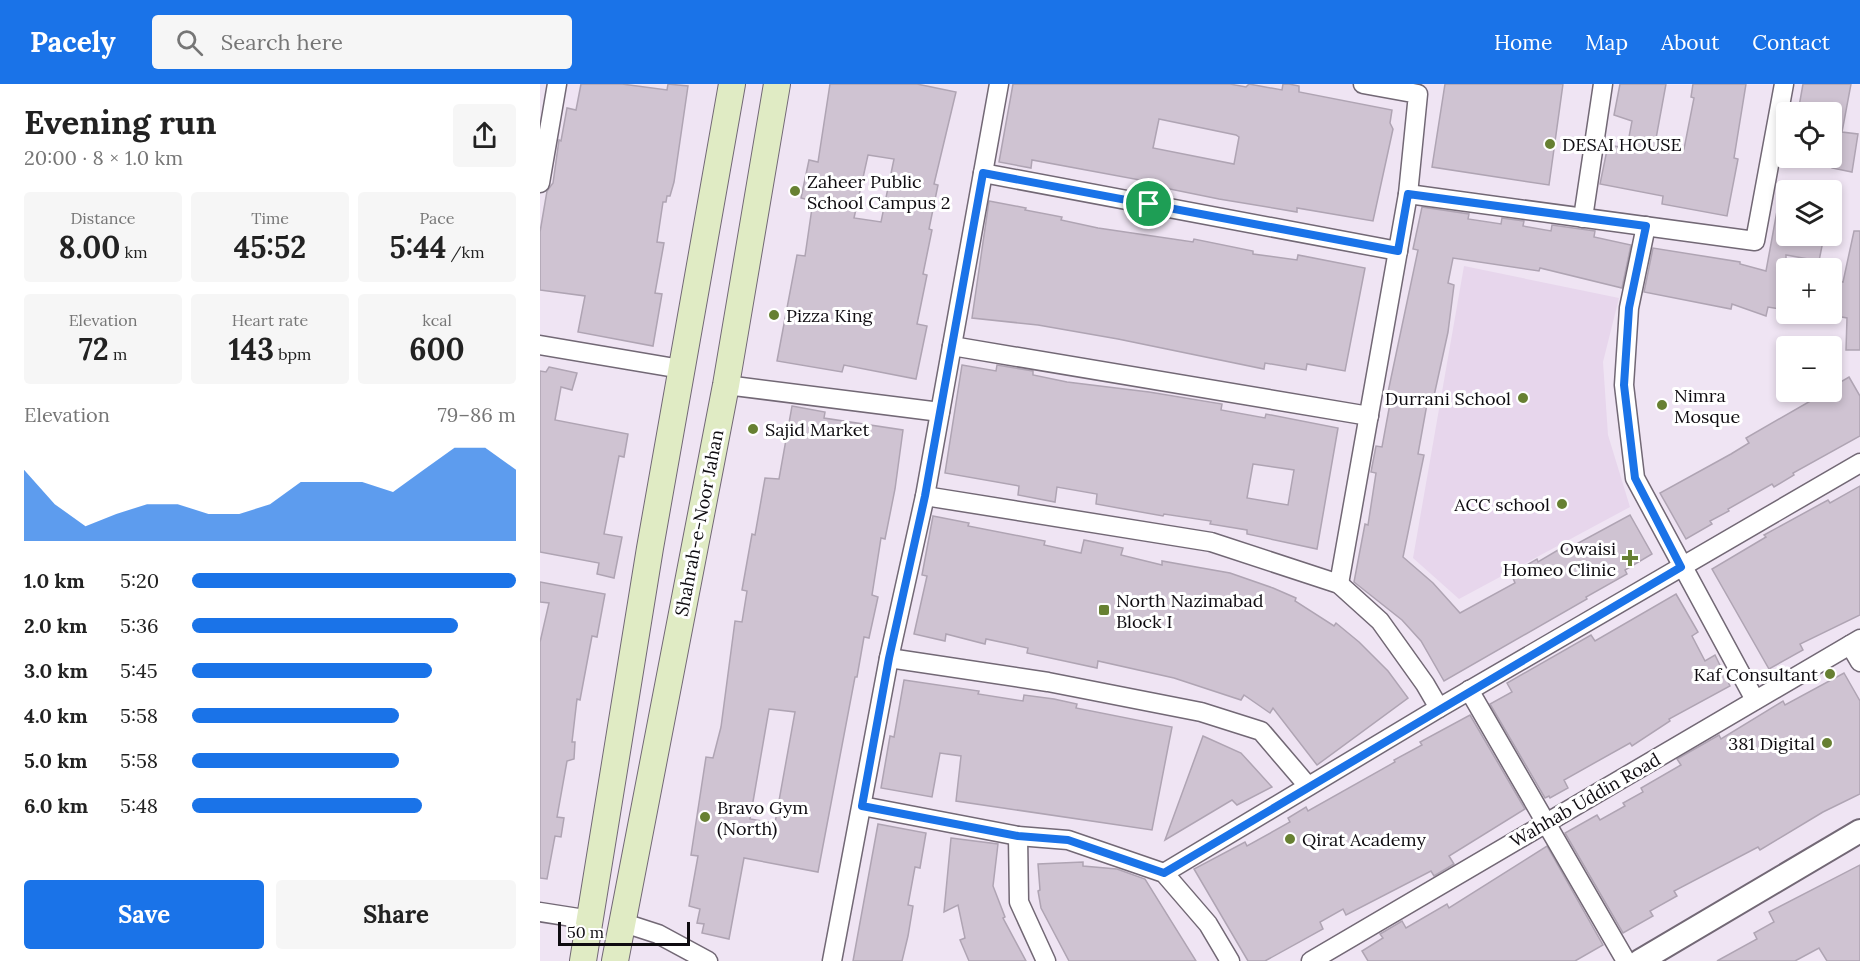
<!DOCTYPE html>
<html lang="en">
<head>
<meta charset="utf-8">
<style>
  body { margin:0; font-family:Lora,serif; background:#f6f6f6; color:#222; height:100vh; display:flex; flex-direction:column; font-size:22px; white-space:nowrap }
  * { box-sizing:border-box; margin:0 }
  p { font-size:20px; color:#767676 }
  .icon { flex:none; width:33px; height:33px; fill:none; stroke:currentColor; stroke-width:2; stroke-linecap:round; stroke-linejoin:round }
  .map { position:relative; flex:1; overflow:hidden }
  .sheet { display:flex; flex-direction:column; background:#fff; width:540px }
  .sheet>* { flex:none }
  .fabs { position:absolute; left:1236px; top:18px; display:grid; gap:12px }
  .fabs a { display:grid; place-items:center; width:66px; height:66px; border-radius:6px; background:#fff; box-shadow:0 3px 9px #0003; font-size:30px }
  .scale { position:absolute; left:18px; bottom:15px; width:132px; box-sizing:border-box; padding-left:6px; border:3px solid #0e0b10; border-top:0; font-size:16px; line-height:21px; white-space:nowrap; color:#0e0b10; -webkit-text-stroke:4px #fff; paint-order:stroke }
  .pin { position:absolute; display:grid; place-items:center; width:51px; height:51px; color:#fff; margin:-26px; border:3px solid #fff; border-radius:50%; box-shadow:0 2px 6px #0007 }
  .round { display:grid; place-items:center; flex:none; width:63px; height:63px; border-radius:6px; background:#f6f6f6 }
  .overview { display:flex; align-items:center; justify-content:space-between; height:102px; padding:0 24px }
  h1 { font-size:33px; font-weight:700; line-height:45px }
  .metrics { display:grid; grid-template-columns:repeat(3,1fr); gap:9px; height:102px; padding:6px 24px }
  .metrics div { display:grid; align-content:center; border-radius:6px; background:#f6f6f6; text-align:center }
  .metrics b { font-size:30px; font-weight:700 }
  .metrics small { font-size:16px; font-weight:400 }
  .metrics p { font-size:16px }
  .chart { height:168px; padding:12px 24px }
  .chart p { display:flex; justify-content:space-between }
  .chart svg { width:100%; height:108px; margin-top:6px; fill:#1a73e8; opacity:.7 }
  .primary-button { display:flex; gap:12px; margin-top:auto; padding:12px 24px }
  .primary-button a { flex:1; height:69px; border-radius:6px; background:#1a73e8; color:#fff; font-size:24px; font-weight:700; line-height:69px; text-align:center }
  .primary-button a+a { background:#f6f6f6; color:#222 }
  ul { padding:0 24px; list-style:none; font-size:20px }
  li { display:grid; grid-template-columns:96px 72px 1fr; align-items:center; height:45px }
  li i { height:15px; border-radius:8px; background:#1a73e8 }
  header { display:flex; align-items:center; gap:36px; box-sizing:border-box; height:84px; padding:0 30px; background:#1a73e8; color:#fff }
  header strong { font-size:28px }
  nav { display:flex; gap:33px; margin-inline-start:auto; font-size:21px }
  .search { width:420px; height:54px; background:#f6f6f6; display:flex; align-items:center; gap:15px; box-sizing:border-box; padding:0 21px; border-radius:6px; color:#767676; font-size:22px }
  main { display:flex; flex:1; min-height:0 }
  .map>svg:first-child { display:block }
  .built { fill:#e7d6ec }
  .building { fill:#cfc3d2; stroke:#afa4b3; stroke-width:1.5; fill-rule:evenodd }
  .lines { fill:none; stroke-linecap:round; stroke-linejoin:round }
  .minor-casing { stroke:#726875; stroke-width:21 }
  .tertiary-casing { stroke:#726875; stroke-width:26 }
  .secondary-casing { stroke:#726875; stroke-width:28 }
  .minor { stroke:#fff; stroke-width:18 }
  .tertiary { stroke:#fff; stroke-width:22 }
  .secondary { stroke:#e0ebc4; stroke-width:26 }
  .route-casing { stroke:#fff; stroke-width:12 }
  .route { stroke:#1a73e8; stroke-width:8 }
  .poi-dot { fill:#678032; stroke:#fff; stroke-width:2 }
  .labels { text-anchor:middle; dominant-baseline:central; stroke-width:6; stroke-linejoin:round; paint-order:stroke }
  .poi-label { font-size:18px; fill:#0e0b10; stroke:#fff; text-anchor:start }
  .street-label { font-size:18px; fill:#0e0b10; stroke:#fff }
</style>
</head>
<body>
<header>
<strong>Pacely</strong>
<div class="search"><svg class="icon" aria-label="search" viewBox="0 0 24 24"><circle cx="10" cy="10" r="6"/><path d="M15 15l6 6"/></svg>Search here</div>
<nav><a>Home</a><a>Map</a><a>About</a><a>Contact</a></nav>
</header>
<main>
<section class="sheet">
<div class="overview"><div><h1>Evening run</h1><p>20:00 · 8 × 1.0 km</p></div><a class="round"><svg class="icon" aria-label="share" viewBox="0 0 24 24"><path d="M12 15V3M7 8l5-5 5 5M5 13v7h14v-7"/></svg></a></div>
<div class="metrics">
<div><p>Distance</p><b>8.00<small> km</small></b></div>
<div><p>Time</p><b>45:52</b></div>
<div><p>Pace</p><b>5:44<small> /km</small></b></div>
</div>
<div class="metrics">
<div><p>Elevation</p><b>72<small> m</small></b></div>
<div><p>Heart rate</p><b>143<small> bpm</small></b></div>
<div><p>kcal</p><b>600</b></div>
</div>
<div class="chart"><p><span>Elevation</span>79–86 m</p>
<svg viewBox="0 0 160 44" preserveAspectRatio="none"><path d="M0 44V15L10 29L20 38L30 33L40 29L50 29L60 33L70 33L80 29L90 20L100 20L110 20L120 24L130 15L140 6L150 6L160 15V44z"/></svg>
</div>
<ul>
<li><b>1.0 km</b>5:20<i style="width:100%"></i></li>
<li><b>2.0 km</b>5:36<i style="width:82%"></i></li>
<li><b>3.0 km</b>5:45<i style="width:74%"></i></li>
<li><b>4.0 km</b>5:58<i style="width:64%"></i></li>
<li><b>5.0 km</b>5:58<i style="width:64%"></i></li>
<li><b>6.0 km</b>5:48<i style="width:71%"></i></li>
</ul>
<div class="primary-button"><a>Save</a><a>Share</a></div>
</section>
<div class="map">
<svg width="1320" height="877" viewBox="0 0 1320 877">
  <rect width="100%" height="100%" fill="#efe4f3"/>
  <!-- built -->
  <path class="built" d="M924,182L1079,214L1063,278L1068,351L1090,423L919,515L873,474Z"/>
  <!-- building -->
  <g class="building">
    <path d="M41,0H82L127,6L128,0L148,2L134,98L130,112H127L126,118H123L117,158L124,159L115,209L122,210L113,262L38,248L45,212L0,206V148L7,107L13,99L19,56L21,57L27,24L36,26Z"/>
    <path d="M290,0H377L416,8L394,100L398,101L389,145L392,146L383,190L387,191L377,240L387,242L376,295L304,281L302,288L237,277L257,171L265,172L273,117L261,114L269,76L278,78ZM328,71L354,75L341,138L314,134Z"/>
    <path d="M473,0H690L706,3L709,0L742,6L743,0H749L759,2V8L852,26L850,39L853,45L833,137L757,124V128L679,115L610,101L611,98L492,76L491,84L459,78ZM619,35L696,51L699,53L694,80L613,64Z"/>
    <path d="M905,0H1023L1009,101L892,83Z"/>
    <path d="M1080,0H1126L1115,60L1144,65L1154,14L1151,13L1153,0H1206L1194,74L1198,75L1187,132L1122,120L1123,112L1060,100L1068,61L1087,64L1092,37L1074,31Z"/>
    <path d="M1263,0H1311L1302,48L1318,50L1312,88L1292,84V28H1258Z"/>
    <path d="M1239,116H1246V152H1284L1279,177L1246,171V226L1228,223L1226,232L1192,220L1191,225L1104,208L1113,164L1200,178V180L1226,187Z"/>
    <path d="M449,117L486,124L485,126L522,133L521,136L558,144L653,158L654,155L713,167V170L757,176L758,171L825,184L805,287L767,280L766,286L725,279L724,285L578,255L498,241L432,234Z"/>
    <path d="M882,123L929,130L928,135L961,140L962,134L984,137L983,142L1011,147L1012,141L1055,147L1054,153L1091,161L1082,204L1000,184L999,187L913,174L908,199L914,201L908,248L892,321L887,320L878,370L884,371L863,473L893,499L920,529L975,499L973,494L981,490L978,486L997,475L998,478L1018,466L1020,469L1090,431L1112,470L1085,486L1087,490L1046,513L1047,515L904,597L881,557L862,536L814,498L825,440L828,441L836,389L831,388L836,362L842,363L851,314L847,313L878,166L873,165Z"/>
    <path d="M1314,147H1320V266H1306L1307,234L1290,231L1298,197L1303,198Z"/>
    <path d="M422,281L456,287L457,281L493,287V291L527,298L609,308L682,320L681,326L725,334L726,330L798,344L777,465L707,450V446L670,440L671,437L624,430L623,432L556,420L557,410L517,403L515,418L478,411L479,402L405,389ZM713,380L754,386L748,421L707,414Z"/>
    <path d="M9,283L37,289L32,306L21,303L15,336L88,350L84,373L79,372L64,450L82,453L74,494L57,490L59,479L0,468V287L6,288Z"/>
    <path d="M1309,293L1320,312V352L1253,389L1254,391L1234,403L1232,400L1188,425L1189,427L1170,437L1172,440L1146,455L1120,409L1191,370L1209,359L1206,354L1286,308H1292V303Z"/>
    <path d="M252,322L285,328L284,334L363,346L355,405L345,455L341,454L332,511L338,513L329,554L324,553L317,593H315L278,788L204,774L189,855L162,849L164,840L157,839L160,825L149,822L158,772L151,771L166,673L173,674L181,643L195,537L202,538L207,507L202,506L212,450L215,451L225,394L239,395ZM229,625L255,628L235,739L210,735Z"/>
    <path d="M1320,402V531L1260,560L1263,566L1229,585L1172,485L1226,453L1224,451L1288,416L1290,419Z"/>
    <path d="M393,432L429,439L428,442L505,457L504,461L541,469L544,456L583,464L581,471L622,481V477L690,489L733,504L756,514L755,517L794,542L796,539L819,558L848,587L868,614L777,681L733,624L730,629L704,611L701,616L634,594L558,577L557,584L487,569L488,564L446,555L445,560L406,550L405,557L374,550L387,492L382,491Z"/>
    <path d="M0,498L65,510L57,553L52,552L40,616L37,615L32,658H35L34,675L27,677L17,733L24,734L21,753L15,752L7,795L0,794V558L9,519L0,518Z"/>
    <path d="M1136,510L1158,548L1152,552L1165,577L1175,571L1190,602L1129,635L1130,637L1092,662L1090,659L1024,696L1028,704L1010,714L1009,712L1005,714L950,620L972,608L967,599L1051,551L1055,557Z"/>
    <path d="M1304,589L1320,617V710L1283,728L1220,766L1218,763L1134,807L1137,812L1110,827L1113,832L1083,849L1025,749L1057,731L1060,736L1085,722L1083,719L1103,708L1101,704L1141,681L1137,675L1179,651L1181,655L1243,617L1245,621Z"/>
    <path d="M364,596L439,607L438,610L483,617L484,611L514,615L537,620L536,624L632,643L612,746L416,717L421,672L400,669L392,713L341,704L350,652L354,653Z"/>
    <path d="M930,631L985,725L909,772L914,780L894,792L891,787L806,831L803,825L780,838L783,845L725,877H708L654,785L705,758L707,762L750,738L748,734L766,723L768,727L855,678L854,676L882,661L880,658Z"/>
    <path d="M663,652L701,669L732,703L697,721L692,716L625,756Z"/>
    <path d="M338,740L386,749L380,784L375,783L368,821L373,822L368,852L362,877H313Z"/>
    <path d="M411,754L458,760L453,802L465,833L463,834L486,877H429L420,856L425,854L418,821L404,828Z"/>
    <path d="M1007,762L1063,861L1035,877H828L822,867L843,854L840,850L862,837L866,844L907,820L909,824Z"/>
    <path d="M543,778V782L577,785L605,795L656,877H529L501,824L498,807L500,806L498,780Z"/>
    <path d="M1320,781V877H1287L1279,864L1255,877H1177L1217,855L1214,849L1234,838L1229,828Z"/>
  </g>
  <g class="lines">
    <defs>
      <g id="minor">
        <path d="M443,89L858,167"/>
        <path d="M0,99L17,0"/>
        <path d="M868,110L1215,157L1244,0"/>
        <path d="M1043,134L1063,0"/>
        <path d="M1106,142L1089,224L1084,301L1095,394L1215,616"/>
        <path d="M0,261L141,285"/>
        <path d="M412,262L829,332"/>
        <path d="M186,301L400,328"/>
        <path d="M385,412L671,458L799,500L840,537L885,600L899,624"/>
        <path d="M799,500L868,110L878,10L823,0"/>
        <path d="M1310,561L1320,578"/>
        <path d="M349,574L508,598L661,628L721,647L768,702"/>
        <path d="M929,606L1086,877"/>
        <path d="M322,722L478,752L528,756L624,789L668,840L690,877"/>
        <path d="M478,752L479,818L506,877"/>
        <path d="M624,789L899,624L1320,379"/>
        <path d="M0,828L51,836"/>
        <path d="M81,838L118,850L168,877"/>
        <path d="M292,877L349,574L385,412L459,0"/>
        <path d="M771,877L1320,555"/>
      </g>
      <path id="tertiary" d="M1100,877L1320,747"/>
      <g id="secondary">
        <path d="M43,877L110,464L192,0"/>
        <path d="M75,877L186,301L237,0"/>
      </g>
    </defs>
    <!-- minor casing -->
    <use href="#minor" class="minor-casing"/>
    <!-- tertiary casing -->
    <use href="#tertiary" class="tertiary-casing"/>
    <!-- secondary casing -->
    <use href="#secondary" class="secondary-casing"/>
    <!-- minor -->
    <use href="#minor" class="minor"/>
    <!-- tertiary -->
    <use href="#tertiary" class="tertiary"/>
    <!-- secondary -->
    <use href="#secondary" class="secondary"/>
  </g>
  <g class="lines">
    <defs>
      <path id="route" d="M443,89L858,167L868,110L1106,142L1089,224L1084,301L1095,394L1141,483L624,789L528,756L478,752L322,722L349,574L385,412Z"/>
    </defs>
    <!-- route casing -->
    <use href="#route" class="route-casing"/>
    <!-- route -->
    <use href="#route" class="route"/>
  </g>
  <!-- markers -->
  <g class="poi-dot">
    <circle cx="1010" cy="60" r="6"/>
    <circle cx="255" cy="107" r="6"/>
    <circle cx="234" cy="231" r="6"/>
    <circle cx="983" cy="314" r="6"/>
    <circle cx="1122" cy="321" r="6"/>
    <circle cx="213" cy="345" r="6"/>
    <circle cx="1022" cy="420" r="6"/>
    <path d="M1087 465h6v6h6v6h-6v6h-6v-6h-6v-6h6z"/>
    <rect x="558" y="520" width="12" height="12" rx="3"/>
    <circle cx="1290" cy="590" r="6"/>
    <circle cx="1287" cy="659" r="6"/>
    <circle cx="165" cy="733" r="6"/>
    <circle cx="750" cy="755" r="6"/>
  </g>
  <g class="labels">
    <!-- poi labels -->
    <g class="poi-label">
      <text x="1022" y="60">DESAI HOUSE</text>
      <text x="267" y="97">Zaheer Public<tspan x="267" dy="21">School Campus 2</tspan></text>
      <text x="246" y="231">Pizza King</text>
      <text x="1134" y="311">Nimra<tspan x="1134" dy="21">Mosque</tspan></text>
      <text x="971" y="314" text-anchor="end">Durrani School</text>
      <text x="225" y="345">Sajid Market</text>
      <text x="1010" y="420" text-anchor="end">ACC school</text>
      <text x="1076" y="464" text-anchor="end">Owaisi<tspan x="1076" dy="21">Homeo Clinic</tspan></text>
      <text x="576" y="516">North Nazimabad<tspan x="576" dy="21">Block I</tspan></text>
      <text x="1278" y="590" text-anchor="end">Kaf Consultant</text>
      <text x="1275" y="659" text-anchor="end">381 Digital</text>
      <text x="177" y="723">Bravo Gym<tspan x="177" dy="21">(North)</tspan></text>
      <text x="762" y="755">Qirat Academy</text>
    </g>
    <!-- street labels -->
    <g class="street-label">
      <text transform="translate(159 439) rotate(-79)">Shahrah-e-Noor Jahan</text>
      <text transform="translate(1045 716) rotate(-30)">Wahhab Uddin Road</text>
    </g>
  </g>
</svg>
<div class="fabs">
<a><svg class="icon" aria-label="locate" viewBox="0 0 24 24"><circle cx="12" cy="12" r="6"/><path d="M12 2v4M12 18v4M2 12h4M18 12h4"/></svg></a>
<a><svg class="icon" aria-label="layers" viewBox="0 0 24 24"><path d="M12 4l9 5-9 5-9-5zM3 14l9 5 9-5"/></svg></a>
<a>+</a>
<a>−</a>
</div>
<div class="scale">50 m</div>
<div class="pin" style="left:609px;top:120px;background:#1e9e55"><svg class="icon" aria-label="arrive" viewBox="0 0 24 24"><path d="M6 21V4h12l-3 4 3 4H6"/></svg></div>
</div>
</main>
</body>
</html>
